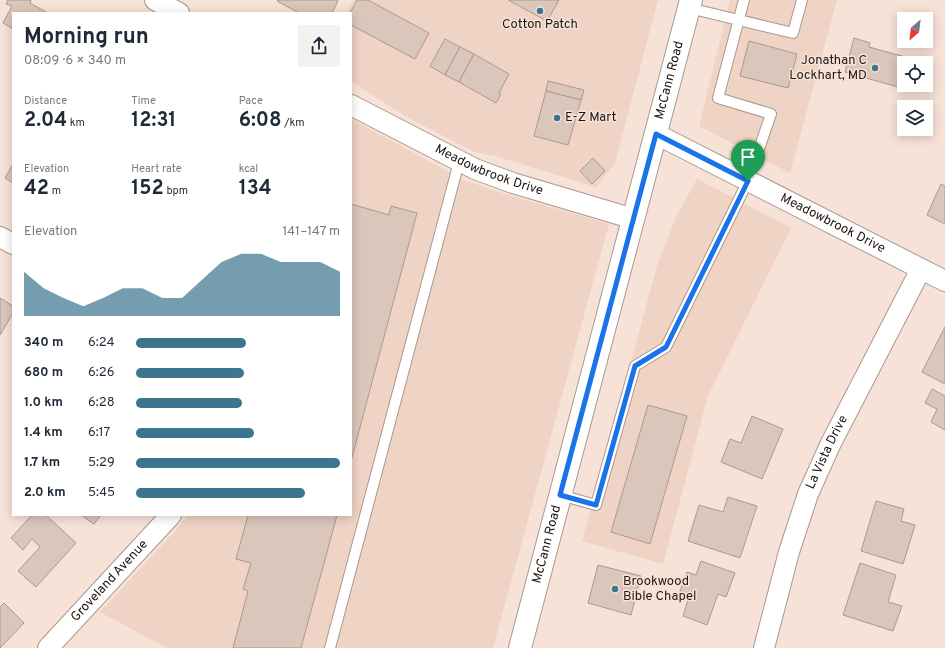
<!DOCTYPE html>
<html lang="en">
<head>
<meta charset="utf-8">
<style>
  body { margin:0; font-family:Overpass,sans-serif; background:#f2f2f3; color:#1f2937; height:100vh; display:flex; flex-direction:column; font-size:15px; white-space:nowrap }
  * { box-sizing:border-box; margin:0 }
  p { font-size:13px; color:#747a83 }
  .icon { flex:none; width:22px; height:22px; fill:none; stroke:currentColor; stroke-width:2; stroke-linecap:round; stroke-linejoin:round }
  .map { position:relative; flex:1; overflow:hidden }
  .sheet { position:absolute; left:12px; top:12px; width:340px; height:504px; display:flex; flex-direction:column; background:#fff; border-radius:0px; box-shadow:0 2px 10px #0003 }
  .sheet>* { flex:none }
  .needle { width:26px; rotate:208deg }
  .tools { position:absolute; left:897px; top:12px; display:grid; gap:8px }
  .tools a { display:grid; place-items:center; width:36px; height:36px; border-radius:0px; background:#fff; box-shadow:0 2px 10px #0003; font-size:20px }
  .pin { position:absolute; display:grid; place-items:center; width:34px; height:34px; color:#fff; margin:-41px -17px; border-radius:50% 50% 50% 0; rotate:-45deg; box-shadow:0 0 4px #0007 }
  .pin .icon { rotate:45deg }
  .round { display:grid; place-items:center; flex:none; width:42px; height:42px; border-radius:0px; background:#f2f2f3 }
  .head { display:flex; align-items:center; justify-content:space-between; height:68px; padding:0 12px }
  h1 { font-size:22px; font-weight:700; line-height:30px }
  .figures { display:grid; grid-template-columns:repeat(3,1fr); gap:6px; height:68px; padding:4px 12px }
  .figures div { display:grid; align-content:center }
  .figures b { font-size:20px; font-weight:700 }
  .figures small { font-size:11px; font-weight:400 }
  .figures p { font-size:11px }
  .chart { height:112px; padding:8px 12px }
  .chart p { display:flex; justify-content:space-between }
  .chart svg { width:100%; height:72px; margin-top:4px; fill:#3c758f; opacity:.7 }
  ul { padding:0 12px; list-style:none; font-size:13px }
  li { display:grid; grid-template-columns:64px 48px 1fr; align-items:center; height:30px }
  li i { height:10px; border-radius:5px; background:#3c758f }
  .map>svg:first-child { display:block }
  .built { fill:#efd3c4 }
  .building { fill:#dac6bb; stroke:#ac998e }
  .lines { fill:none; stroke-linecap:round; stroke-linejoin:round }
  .lane-casing { stroke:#ac988e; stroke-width:12 }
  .street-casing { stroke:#ac988e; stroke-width:22 }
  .primary-casing { stroke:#ac988e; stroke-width:24 }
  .lane { stroke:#fff; stroke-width:10 }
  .street { stroke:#fff; stroke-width:20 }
  .primary { stroke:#fff; stroke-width:22 }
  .route-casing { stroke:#fff; stroke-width:8 }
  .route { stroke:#1a73e8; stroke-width:5 }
  .poi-dot { fill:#3c758f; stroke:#f7e2d7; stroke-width:1.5 }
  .labels { text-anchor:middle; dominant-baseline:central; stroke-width:3; stroke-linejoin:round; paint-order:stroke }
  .poi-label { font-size:13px; fill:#1d1612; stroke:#f7e2d7; text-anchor:start }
  .street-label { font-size:13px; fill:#1d1612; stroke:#f7e2d7 }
</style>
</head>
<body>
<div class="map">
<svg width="945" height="648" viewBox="0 0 945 648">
  <rect width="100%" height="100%" fill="#f7e2d7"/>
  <!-- built -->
  <g class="built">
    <path d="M353,0H658L615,163L596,187L495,156L474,152L405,116L351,81V13H346Z"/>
    <path d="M730,0H837L790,173L699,126Z"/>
    <path d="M351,119L464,180L505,194L609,224L493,648H167L100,612L175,531L188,515H351Z"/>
    <path d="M697,179L791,228L708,396L663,564L582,541L657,266L676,217Z"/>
  </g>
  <!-- building -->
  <g class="building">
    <path d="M8,0H31L30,3L48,13H13V29L3,23L12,6L6,4Z"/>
    <path d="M278,0H336L338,1L332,13H299L277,1Z"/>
    <path d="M357,0H368L429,33L415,59L351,25V13H350Z"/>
    <path d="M508,0H559L547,21Z"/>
    <path d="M854,38L870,43L869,47L913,59L912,63H904V85H906L905,89L845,72Z"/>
    <path d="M445,39L460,47L445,75L430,66Z"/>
    <path d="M749,41L797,54L788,88L740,76Z"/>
    <path d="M460,47L474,54L459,82L445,75Z"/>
    <path d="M474,54L509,74L499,93L501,94L496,103L459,82Z"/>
    <path d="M548,81L584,90L581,100L546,91Z"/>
    <path d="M546,91L581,100L568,145L534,136Z"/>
    <path d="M593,158L605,171L592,184L580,171Z"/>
    <path d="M13,164V183L5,178Z"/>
    <path d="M941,184L945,186V224L927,215Z"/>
    <path d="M351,204L389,215L391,206L417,213L351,461Z"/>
    <path d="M0,298L13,306V313L0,335Z"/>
    <path d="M945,327V384L922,372Z"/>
    <path d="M932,389L945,396V430L931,422L937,409L925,403Z"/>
    <path d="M648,405L687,416L650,544L611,532Z"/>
    <path d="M752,416L783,429L762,479L721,462L730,439L741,443Z"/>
    <path d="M728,497L757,506L740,558L688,541L699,505L723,512Z"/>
    <path d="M876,501L904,509L901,521L915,525L903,564L861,551Z"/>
    <path d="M32,515H46L76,543L36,587L18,571L40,547L32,539L23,550L11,538Z"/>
    <path d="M81,515H101L94,524Z"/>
    <path d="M248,515H337L301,648H233L248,591L243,589L251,563L236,559Z"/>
    <path d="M701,561L735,573L726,597L718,594L707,625L683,616L688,600L678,597L687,572L696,575Z"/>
    <path d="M860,563L896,575L888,602L902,606L893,631L843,615Z"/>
    <path d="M598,565L641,576L631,615L588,603Z"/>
    <path d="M4,603L24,623L0,648V607Z"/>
  </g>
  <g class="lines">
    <defs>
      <g id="lane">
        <path d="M689,8L793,33L802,0"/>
        <path d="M560,495L596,505L635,366L666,347L748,181L771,114L718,98L744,0"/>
        <path d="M330,648L459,162"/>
      </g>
      <g id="street">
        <path d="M155,0L179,13"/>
        <path id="s1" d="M351,105L475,169L513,183L634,219"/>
        <path id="s2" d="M656,134L945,281"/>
        <path d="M0,237L13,244"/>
        <path id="s3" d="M48,648L171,515"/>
        <path id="s4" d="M764,648L789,552L808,494L831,443L921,269"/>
      </g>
      <g id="primary">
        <path id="s5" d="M520,648L691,0"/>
      </g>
    </defs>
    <!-- lane casing -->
    <use href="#lane" class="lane-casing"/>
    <!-- street casing -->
    <use href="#street" class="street-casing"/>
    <!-- primary casing -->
    <use href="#primary" class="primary-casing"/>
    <!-- lane -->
    <use href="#lane" class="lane"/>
    <!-- street -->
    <use href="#street" class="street"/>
    <!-- primary -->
    <use href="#primary" class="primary"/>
  </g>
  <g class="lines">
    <defs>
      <path id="route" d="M656,134L748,181L666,347L635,366L596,505L560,495Z"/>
    </defs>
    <!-- route casing -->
    <use href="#route" class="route-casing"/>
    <!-- route -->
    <use href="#route" class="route"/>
  </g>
  <!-- markers -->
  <g class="poi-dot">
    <circle cx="540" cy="11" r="4"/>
    <circle cx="875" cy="68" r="4"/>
    <circle cx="557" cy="118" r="4"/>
    <circle cx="615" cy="589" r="4"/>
  </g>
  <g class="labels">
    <!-- poi labels -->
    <g class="poi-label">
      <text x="540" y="25" text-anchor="middle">Cotton Patch</text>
      <text x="867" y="61" text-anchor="end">Jonathan C<tspan x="867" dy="15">Lockhart, MD</tspan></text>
      <text x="565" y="118">E-Z Mart</text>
      <text x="623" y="582">Brookwood<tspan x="623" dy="15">Bible Chapel</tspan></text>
    </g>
    <!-- street labels -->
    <g class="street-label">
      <text stroke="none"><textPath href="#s5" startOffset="587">McCann Road</textPath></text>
      <text stroke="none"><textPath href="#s1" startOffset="153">Meadowbrook Drive</textPath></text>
      <text stroke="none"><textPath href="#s2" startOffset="198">Meadowbrook Drive</textPath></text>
      <text stroke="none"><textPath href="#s4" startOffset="206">La Vista Drive</textPath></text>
      <text stroke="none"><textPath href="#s5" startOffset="107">McCann Road</textPath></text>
      <text stroke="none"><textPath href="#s3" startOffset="91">Groveland Avenue</textPath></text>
    </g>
  </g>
</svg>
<div class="tools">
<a><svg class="needle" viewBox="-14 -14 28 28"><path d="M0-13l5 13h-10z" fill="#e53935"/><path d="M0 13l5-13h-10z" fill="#747a83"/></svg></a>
<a><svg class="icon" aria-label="locate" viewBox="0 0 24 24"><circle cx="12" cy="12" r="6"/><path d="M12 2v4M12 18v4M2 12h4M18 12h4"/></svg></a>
<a><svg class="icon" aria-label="layers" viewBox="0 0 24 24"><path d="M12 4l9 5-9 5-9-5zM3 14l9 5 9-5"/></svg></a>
</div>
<div class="pin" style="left:748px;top:181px;background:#1e9e55"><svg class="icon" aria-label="arrive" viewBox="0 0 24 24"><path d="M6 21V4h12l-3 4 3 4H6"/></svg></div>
<section class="sheet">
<div class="head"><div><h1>Morning run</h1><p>08:09 · 6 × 340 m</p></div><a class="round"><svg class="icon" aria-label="share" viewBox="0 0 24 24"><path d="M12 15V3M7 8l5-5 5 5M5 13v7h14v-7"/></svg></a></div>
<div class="figures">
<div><p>Distance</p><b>2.04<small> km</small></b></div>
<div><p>Time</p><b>12:31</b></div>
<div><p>Pace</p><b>6:08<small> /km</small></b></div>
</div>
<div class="figures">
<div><p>Elevation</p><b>42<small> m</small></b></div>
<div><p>Heart rate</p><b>152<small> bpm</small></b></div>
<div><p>kcal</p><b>134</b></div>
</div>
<div class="chart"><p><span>Elevation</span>141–147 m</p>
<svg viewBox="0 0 160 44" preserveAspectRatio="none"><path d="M0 44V17L10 27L20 33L30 38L40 33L50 27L60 27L70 33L80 33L90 22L100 11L110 6L120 6L130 11L140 11L150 11L160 17V44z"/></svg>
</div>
<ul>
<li><b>340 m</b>6:24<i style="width:54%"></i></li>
<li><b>680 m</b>6:26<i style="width:53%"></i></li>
<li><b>1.0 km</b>6:28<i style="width:52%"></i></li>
<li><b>1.4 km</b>6:17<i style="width:58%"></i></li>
<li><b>1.7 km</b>5:29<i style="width:100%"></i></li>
<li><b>2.0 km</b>5:45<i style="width:83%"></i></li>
</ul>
</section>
</div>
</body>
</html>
